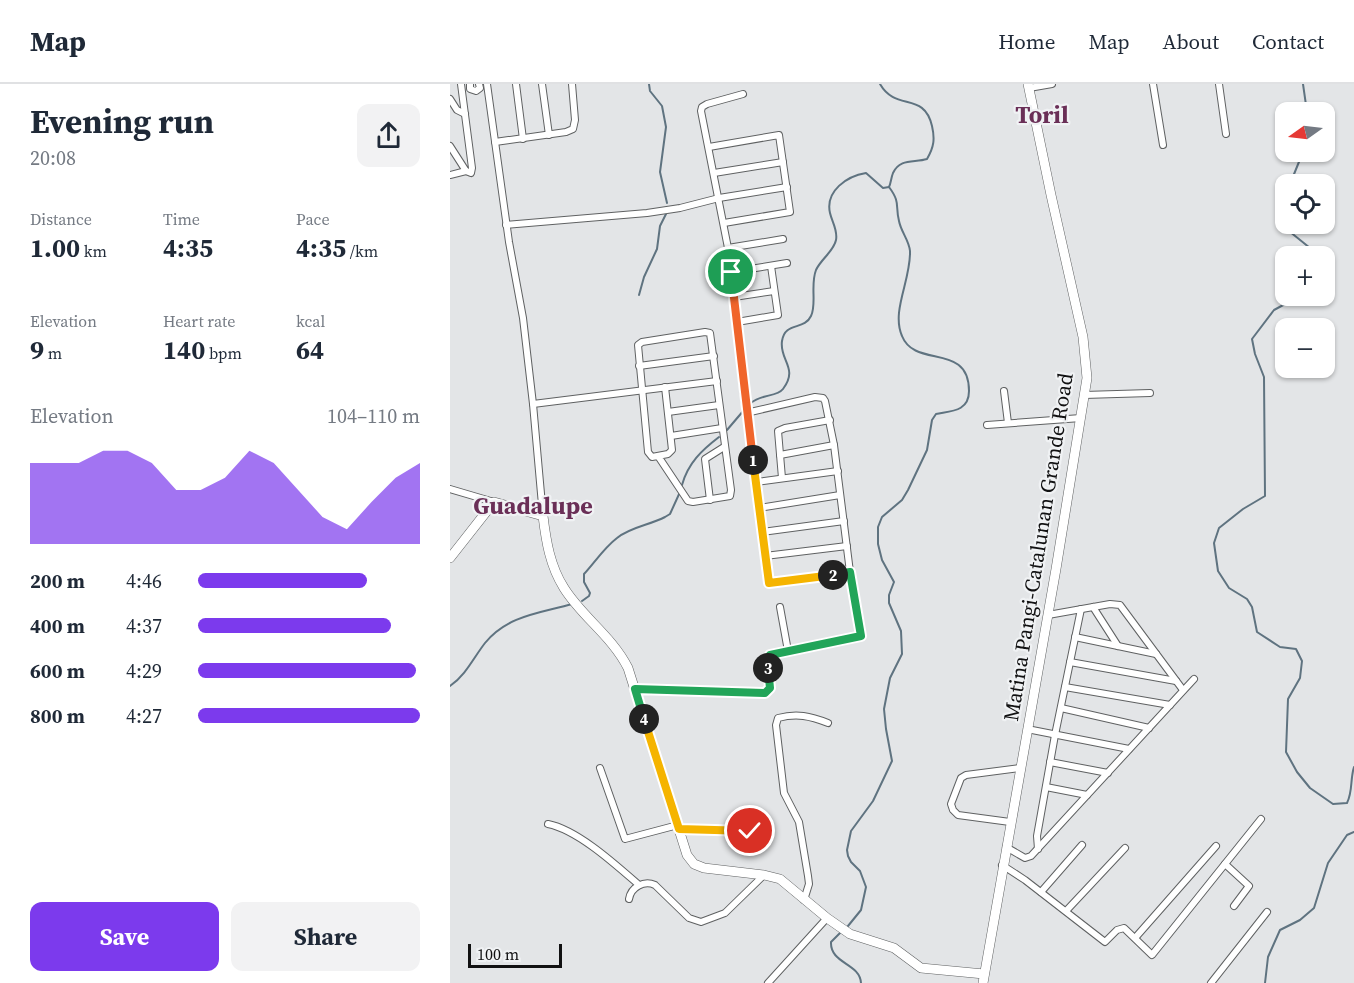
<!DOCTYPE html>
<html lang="en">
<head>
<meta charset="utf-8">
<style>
  body { margin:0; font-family:"Source Serif 4",serif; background:#f2f2f3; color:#1f2937; height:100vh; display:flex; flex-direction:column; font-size:22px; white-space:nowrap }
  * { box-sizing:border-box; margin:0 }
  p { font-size:20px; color:#747a83 }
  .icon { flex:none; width:33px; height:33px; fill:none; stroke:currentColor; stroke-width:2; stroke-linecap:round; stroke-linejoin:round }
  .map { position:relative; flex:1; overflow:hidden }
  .panel { display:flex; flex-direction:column; background:#fff; width:450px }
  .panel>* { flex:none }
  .needle { width:39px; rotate:256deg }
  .tools { position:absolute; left:825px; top:18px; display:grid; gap:12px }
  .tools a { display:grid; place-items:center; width:60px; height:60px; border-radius:12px; background:#fff; box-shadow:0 2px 4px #0004; font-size:30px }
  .scale { position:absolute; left:18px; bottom:15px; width:94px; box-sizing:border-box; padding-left:6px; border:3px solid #111112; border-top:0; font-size:16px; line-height:21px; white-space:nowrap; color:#111112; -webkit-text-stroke:4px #f0f2f4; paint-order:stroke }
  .pin { position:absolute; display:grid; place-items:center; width:51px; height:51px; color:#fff; margin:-26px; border:3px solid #fff; border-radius:50%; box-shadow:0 2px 6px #0007 }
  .km { position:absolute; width:30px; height:30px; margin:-15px; border-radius:50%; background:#222; color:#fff; font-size:16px; line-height:30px; text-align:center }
  .round { display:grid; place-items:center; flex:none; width:63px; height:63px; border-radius:12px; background:#f2f2f3 }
  .head { display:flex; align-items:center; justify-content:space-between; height:102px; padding:0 30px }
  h1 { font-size:33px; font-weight:700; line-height:45px }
  .stats { display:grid; grid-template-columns:repeat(3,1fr); gap:9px; height:102px; padding:6px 30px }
  .stats div { display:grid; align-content:center }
  .stats b { font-size:26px; font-weight:700 }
  .stats small { font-size:16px; font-weight:400 }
  .stats p { font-size:16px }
  .chart { height:168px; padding:12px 30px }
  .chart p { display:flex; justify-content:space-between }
  .chart svg { width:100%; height:108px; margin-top:6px; fill:#7c3aed; opacity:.7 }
  .cta { display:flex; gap:12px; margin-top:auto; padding:12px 30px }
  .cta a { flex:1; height:69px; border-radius:12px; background:#7c3aed; color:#fff; font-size:24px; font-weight:700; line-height:69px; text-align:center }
  .cta a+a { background:#f2f2f3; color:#1f2937 }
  ul { padding:0 30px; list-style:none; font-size:20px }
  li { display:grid; grid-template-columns:96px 72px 1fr; align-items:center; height:45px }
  li i { height:15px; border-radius:8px; background:#7c3aed }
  header { display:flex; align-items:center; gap:36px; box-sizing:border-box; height:84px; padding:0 30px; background:#fff; border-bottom:2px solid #e0e1e3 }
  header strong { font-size:28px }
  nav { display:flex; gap:33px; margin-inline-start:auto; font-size:21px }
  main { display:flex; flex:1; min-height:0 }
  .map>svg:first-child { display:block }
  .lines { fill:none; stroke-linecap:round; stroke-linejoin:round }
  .stream { stroke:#5f7380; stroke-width:2 }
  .street-casing { stroke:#5f6162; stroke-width:8 }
  .secondary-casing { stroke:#5f6162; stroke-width:10 }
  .street { stroke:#fff; stroke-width:6 }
  .secondary { stroke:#fff; stroke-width:9 }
  .split-1-casing { stroke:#fff; stroke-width:12 }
  .split-2-casing { stroke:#fff; stroke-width:12 }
  .split-3-casing { stroke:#fff; stroke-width:12 }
  .split-4-casing { stroke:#fff; stroke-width:12 }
  .split-5-casing { stroke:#fff; stroke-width:12 }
  .split-1 { stroke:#f0652b; stroke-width:8 }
  .split-2 { stroke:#f5b400; stroke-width:8 }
  .split-3 { stroke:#22a559; stroke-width:8 }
  .split-4 { stroke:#22a559; stroke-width:8 }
  .split-5 { stroke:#f5b400; stroke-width:8 }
  .labels { text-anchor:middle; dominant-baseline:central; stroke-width:4.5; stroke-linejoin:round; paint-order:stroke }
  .street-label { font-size:21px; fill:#111112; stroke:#f0f2f4 }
  .quarter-label { font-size:24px; font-weight:bold; fill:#6a2f57; stroke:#f0f2f4 }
</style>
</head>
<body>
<header>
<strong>Map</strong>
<nav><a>Home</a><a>Map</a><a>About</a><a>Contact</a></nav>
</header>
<main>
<section class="panel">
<div class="head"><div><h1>Evening run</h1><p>20:08</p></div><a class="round"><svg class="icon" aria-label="share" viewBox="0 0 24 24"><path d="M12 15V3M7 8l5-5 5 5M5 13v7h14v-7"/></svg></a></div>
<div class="stats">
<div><p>Distance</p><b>1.00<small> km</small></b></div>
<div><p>Time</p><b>4:35</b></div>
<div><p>Pace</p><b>4:35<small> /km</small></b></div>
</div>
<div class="stats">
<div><p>Elevation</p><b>9<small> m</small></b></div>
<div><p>Heart rate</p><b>140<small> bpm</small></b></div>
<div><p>kcal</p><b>64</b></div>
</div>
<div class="chart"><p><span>Elevation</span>104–110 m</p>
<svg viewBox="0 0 160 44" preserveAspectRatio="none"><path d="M0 44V11L10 11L20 11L30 6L40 6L50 11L60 22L70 22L80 17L90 6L100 11L110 22L120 33L130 38L140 27L150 17L160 11V44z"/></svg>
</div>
<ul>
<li><b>200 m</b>4:46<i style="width:76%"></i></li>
<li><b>400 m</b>4:37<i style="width:87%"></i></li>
<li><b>600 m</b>4:29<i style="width:98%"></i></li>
<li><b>800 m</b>4:27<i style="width:100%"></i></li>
</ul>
<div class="cta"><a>Save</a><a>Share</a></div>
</section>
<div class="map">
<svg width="904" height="899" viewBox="0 0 904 899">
  <rect width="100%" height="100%" fill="#e3e5e7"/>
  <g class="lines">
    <!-- stream -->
    <g class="stream">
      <path d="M199,0L200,7L212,22L216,43L210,88L217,119"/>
      <path d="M430,0C446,28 474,7 482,42C485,55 484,63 477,75C464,79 450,74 443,89C441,94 441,99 439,103"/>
      <path d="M853,0L857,28"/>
      <path d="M840,100L853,68"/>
      <path d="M836,112L832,126L834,143L860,164L866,172"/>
      <path d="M189,211L194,193L207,165L210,142L216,130"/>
      <path d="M850,212L824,226L802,255L805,270L814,293L815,412L793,425L769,444L764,459L768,487L779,504L797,515L802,523L807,548L830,563L846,565L852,577L850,594L838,615L836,668L847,688L860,704L883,720L897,719C903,707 900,695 904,683"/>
      <path d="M301,319C311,310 327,313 333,305C349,284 329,276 332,257C335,237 354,247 361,232C367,220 360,201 366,186C371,175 384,167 386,156C388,146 382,138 380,129C375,107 397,92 416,89L433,104L439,103C451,119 445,122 449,137C451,148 459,156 460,167C461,196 441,227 452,252C465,285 519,258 519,307C519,328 500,327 486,330L482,336L477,366L458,406L452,416L432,433L428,443V460L432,476L444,498L439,511V519L451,547L452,570L440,594L434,625L436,645L442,677L423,717L401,747L397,766L398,772L401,778L410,787L416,803L411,826L398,842"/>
      <path d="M277,346L294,326"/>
      <path d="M232,401C238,379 252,366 269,353"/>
      <path d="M132,517L139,512L140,509L134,498V490C145,478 154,464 167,454C180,443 200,441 215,433L220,430L230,408"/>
      <path d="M0,602C16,591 24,573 35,559C58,531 91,529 122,520"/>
      <path d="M390,849L381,858C380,880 410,879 411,899"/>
      <path d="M815,899L818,873L830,846L850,836L864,824L878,779L897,751L904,748"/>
    </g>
    <defs>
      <g id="street">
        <path d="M20,0V5L26,7L30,4L29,0"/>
        <path d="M37,0L59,158L73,234L83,320L93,432"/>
        <path d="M66,0L73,55"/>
        <path d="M92,0L99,51"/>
        <path d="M703,0L713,61"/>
        <path d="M769,0L776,50"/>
        <path d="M579,4L602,0"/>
        <path d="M293,10L257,20L252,23L251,27L278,164L296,329L319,499L400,488"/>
        <path d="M0,15L7,26L15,30"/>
        <path d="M45,58L116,48L123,45L125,36L122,0"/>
        <path d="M0,62L16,87L21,89L22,84L11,0"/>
        <path d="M259,63L329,51L340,128L274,139"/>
        <path d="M264,89L333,78"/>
        <path d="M0,91L16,87"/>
        <path d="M56,141L197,129L230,124L269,114L337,103"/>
        <path d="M278,164L333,155"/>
        <path d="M281,188L337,179"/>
        <path d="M284,213L324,207"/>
        <path d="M287,238L328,231L321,182"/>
        <path d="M189,282L264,272"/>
        <path d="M554,307L558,339"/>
        <path d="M634,311L700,309"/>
        <path d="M83,320L267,297"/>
        <path d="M218,328L269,321"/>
        <path d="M537,341L631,334"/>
        <path d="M221,352L272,344"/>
        <path d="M330,371L384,361"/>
        <path d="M208,372L238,417L243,418L280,412L281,406L260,249L255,248L192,258L188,261L198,368L202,373L218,370L222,366L215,303"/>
        <path d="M332,394L328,347L335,344L380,336"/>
        <path d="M306,398L388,387"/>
        <path d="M0,405L44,418"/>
        <path d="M260,416L255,375L274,363"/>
        <path d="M309,424L390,411"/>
        <path d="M312,448L394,437"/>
        <path d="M315,472L397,462"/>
        <path d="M330,523L338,567"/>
        <path d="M643,523L668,562"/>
        <path d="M598,531L660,520L670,521L733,606"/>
        <path d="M625,553L706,570"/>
        <path d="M620,578L726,597"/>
        <path d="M615,603L720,621"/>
        <path d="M185,605L315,609L320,604L317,577L320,571L411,552L400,488L384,361L375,317L373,314L365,313L296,329"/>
        <path d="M611,624L699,644"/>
        <path d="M577,645L679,665"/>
        <path d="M600,678L658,689"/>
        <path d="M150,684L175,755L228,741"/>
        <path d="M596,703L637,711"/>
        <path d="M560,738L508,731L503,726L501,720L511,694L516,691L570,684"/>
        <path d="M98,740C128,746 166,781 189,801"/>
        <path d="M229,745L311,748"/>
        <path d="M556,763L575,774L581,772L744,595"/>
        <path d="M588,765L587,752L605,651L631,525"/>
        <path d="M775,780L799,802L784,822"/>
        <path d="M552,781L575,796L655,858L667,846L674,844L702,871L811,735"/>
        <path d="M591,808L632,761"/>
        <path d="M179,815C181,803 194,796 205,801L239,834L251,838L275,829L314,791"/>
        <path d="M354,816L359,800L358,792L349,738L334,709L326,641L328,634C347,629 360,632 378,639"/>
        <path d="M616,827L675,764"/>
        <path d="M685,854L766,762"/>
        <path d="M318,899L377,834"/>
        <path d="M761,899L817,828"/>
      </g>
      <g id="secondary">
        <path d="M0,474L44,418L93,432C96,457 100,482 114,504C132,533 162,552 178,584L237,771L244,780L254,784L314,791L330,795L377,834L400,850L444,864L471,884L534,890"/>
        <path d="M533,899L606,485L637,294L633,253L601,111L578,0"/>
      </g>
    </defs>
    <!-- street casing -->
    <use href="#street" class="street-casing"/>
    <!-- secondary casing -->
    <use href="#secondary" class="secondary-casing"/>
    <!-- street -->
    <use href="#street" class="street"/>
    <!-- secondary -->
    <use href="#secondary" class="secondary"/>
  </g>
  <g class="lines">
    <defs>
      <path id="split-1" d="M281,188L303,376"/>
      <path id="split-2" d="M303,376L319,499L383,491"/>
      <path id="split-3" d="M318,584L317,575L320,571L411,552L400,488L383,491"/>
      <path id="split-4" d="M194,635L185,605L315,609L320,604L318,584"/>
      <path id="split-5" d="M194,635L229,745L300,747"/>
    </defs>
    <!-- split-1 casing -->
    <use href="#split-1" class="split-1-casing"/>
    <!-- split-2 casing -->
    <use href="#split-2" class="split-2-casing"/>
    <!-- split-3 casing -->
    <use href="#split-3" class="split-3-casing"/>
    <!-- split-4 casing -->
    <use href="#split-4" class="split-4-casing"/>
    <!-- split-5 casing -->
    <use href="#split-5" class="split-5-casing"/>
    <!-- split-1 -->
    <use href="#split-1" class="split-1"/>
    <!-- split-2 -->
    <use href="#split-2" class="split-2"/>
    <!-- split-3 -->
    <use href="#split-3" class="split-3"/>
    <!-- split-4 -->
    <use href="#split-4" class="split-4"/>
    <!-- split-5 -->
    <use href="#split-5" class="split-5"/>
  </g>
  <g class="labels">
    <!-- street labels -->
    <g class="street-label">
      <text transform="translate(588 463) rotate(-81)">Matina Pangi-Catalunan Grande Road</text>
    </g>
    <!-- quarter labels -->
    <g class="quarter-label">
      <text x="592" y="30">Toril</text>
      <text x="83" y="421">Guadalupe</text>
    </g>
  </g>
</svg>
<div class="tools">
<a><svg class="needle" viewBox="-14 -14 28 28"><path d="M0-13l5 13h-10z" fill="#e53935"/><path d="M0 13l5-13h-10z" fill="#747a83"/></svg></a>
<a><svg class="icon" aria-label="locate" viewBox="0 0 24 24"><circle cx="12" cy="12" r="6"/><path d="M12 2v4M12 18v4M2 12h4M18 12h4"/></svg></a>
<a>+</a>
<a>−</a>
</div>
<div class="scale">100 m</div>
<div class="pin" style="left:281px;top:188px;background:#1e9e55"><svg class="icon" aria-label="arrive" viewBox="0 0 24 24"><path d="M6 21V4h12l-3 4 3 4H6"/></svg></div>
<div class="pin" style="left:300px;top:747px;background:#d93025"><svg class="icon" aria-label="check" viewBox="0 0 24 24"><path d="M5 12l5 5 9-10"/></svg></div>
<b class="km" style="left:303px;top:376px">1</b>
<b class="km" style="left:383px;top:491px">2</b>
<b class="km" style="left:318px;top:584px">3</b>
<b class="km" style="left:194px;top:635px">4</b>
</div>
</main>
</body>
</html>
